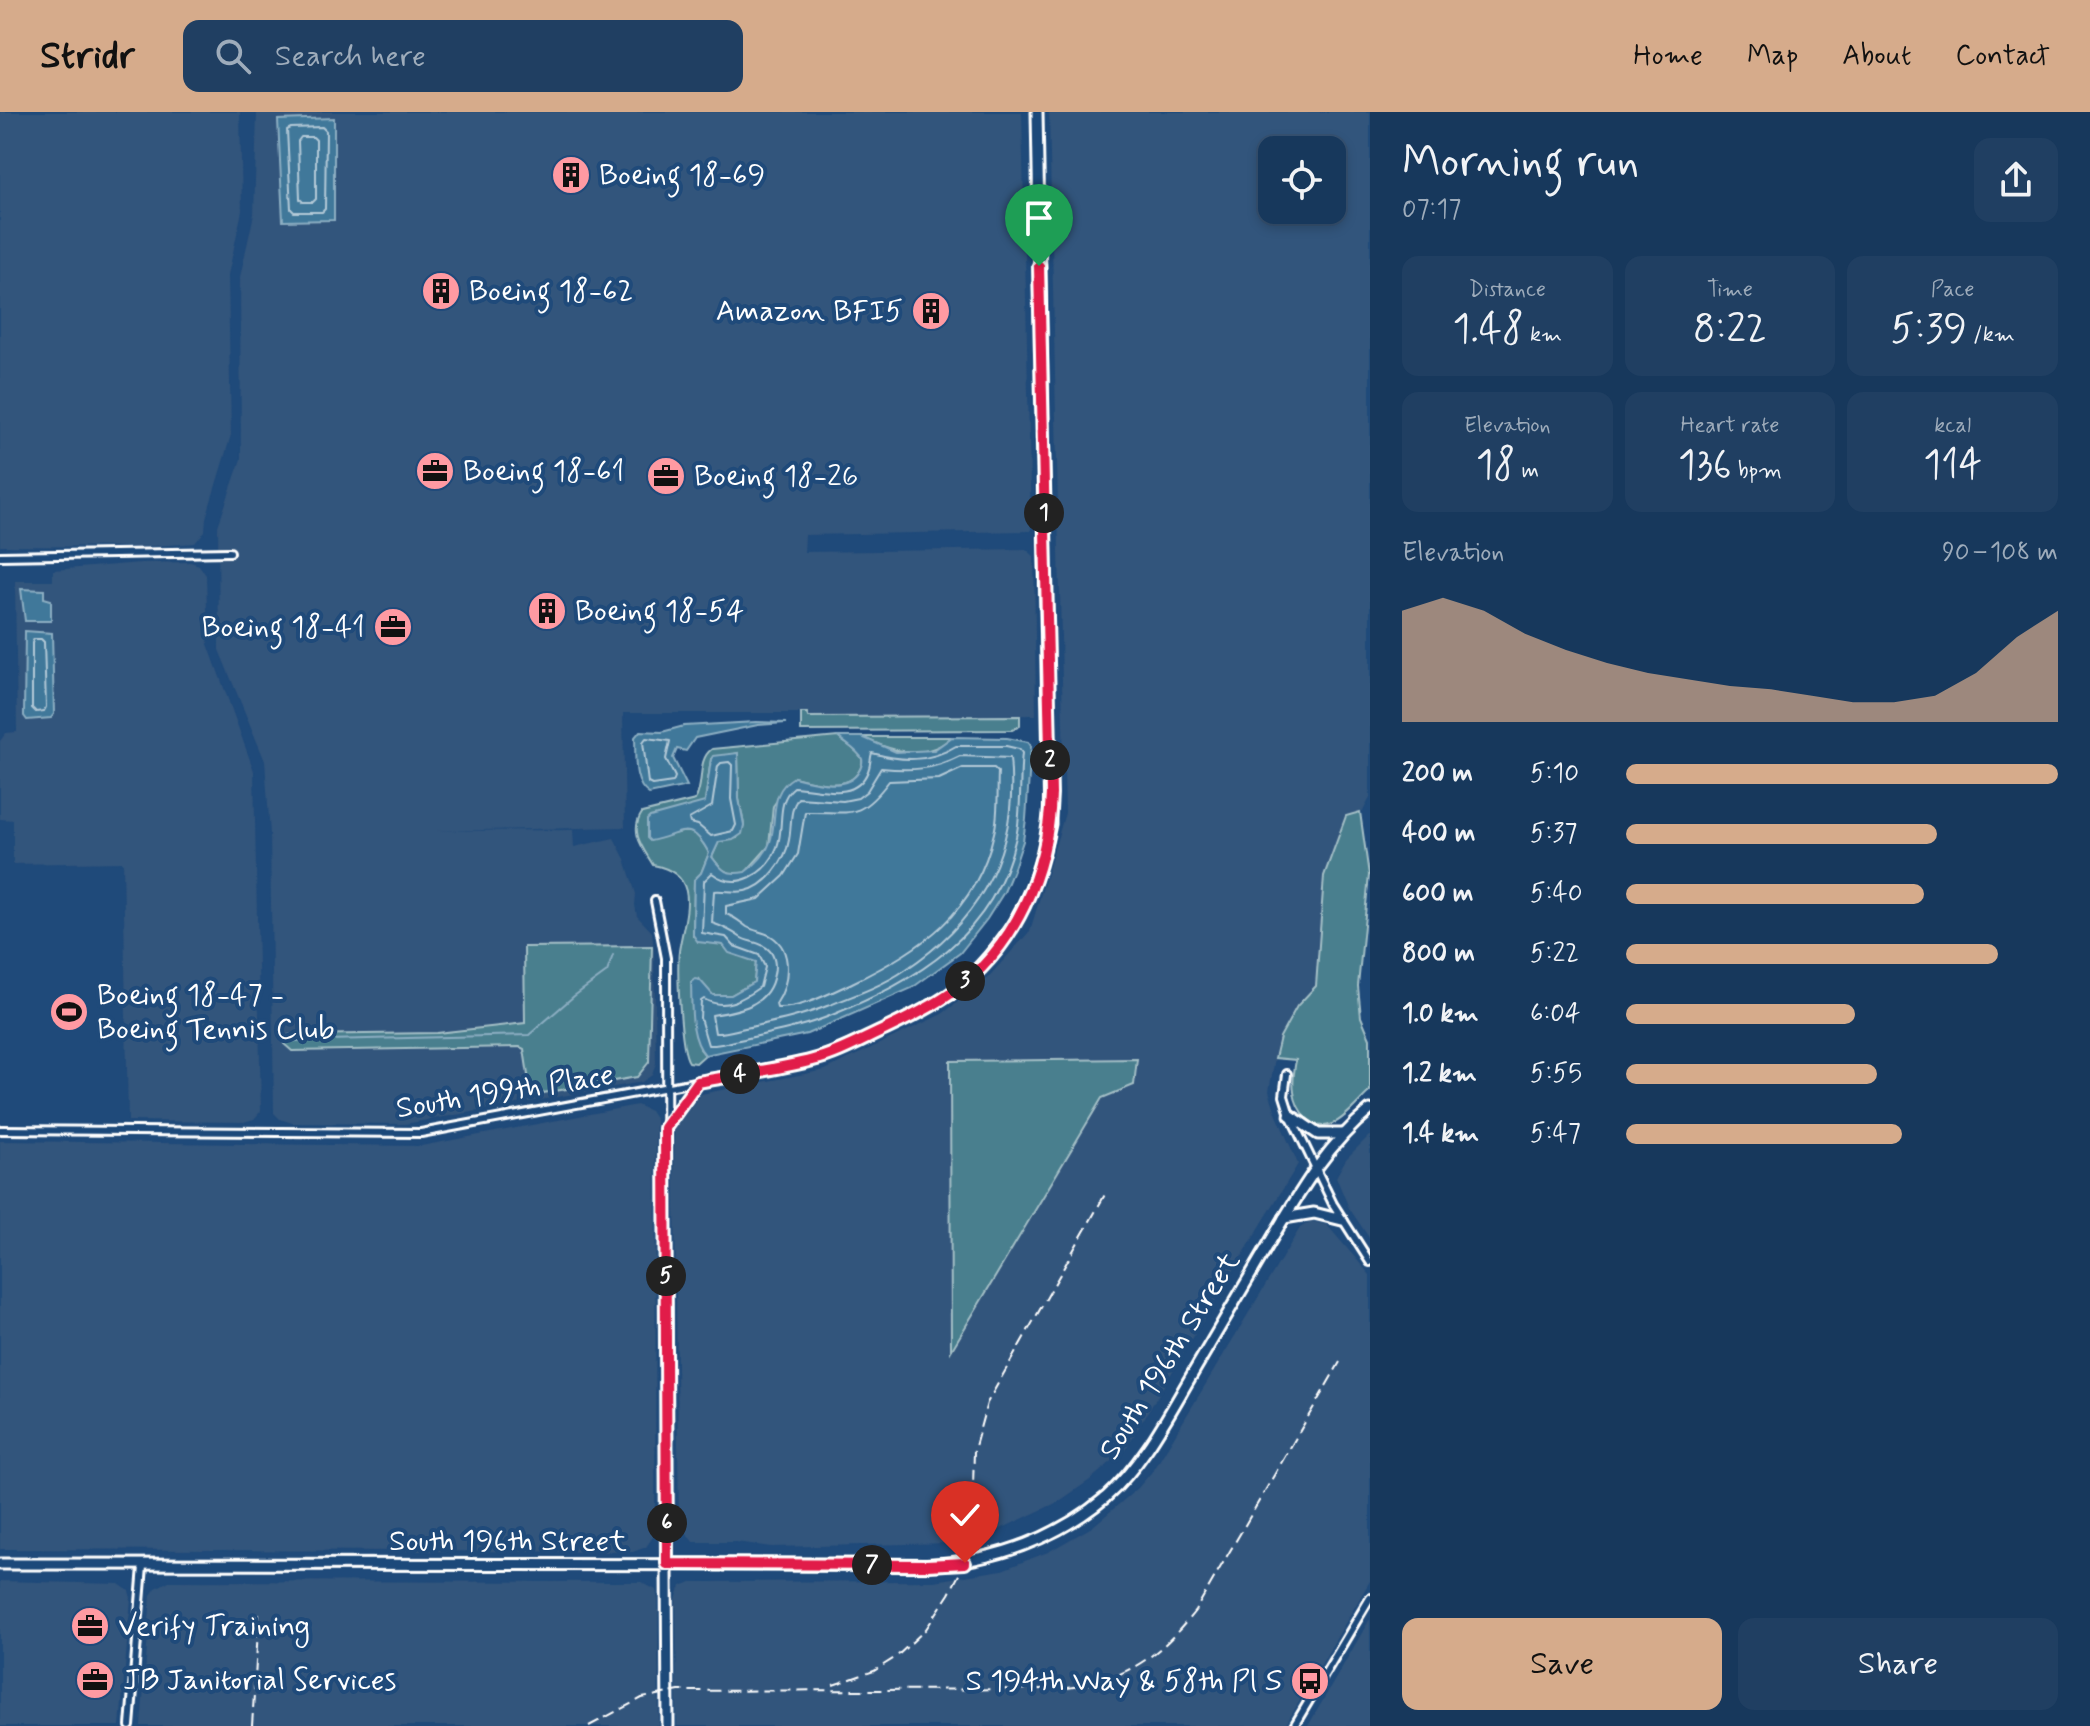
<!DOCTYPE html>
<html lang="en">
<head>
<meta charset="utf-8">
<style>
  body { margin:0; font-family:Mynerve,sans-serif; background:#203f62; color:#f1f3f6; height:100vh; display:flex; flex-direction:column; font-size:30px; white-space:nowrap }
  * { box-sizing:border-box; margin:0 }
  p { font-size:26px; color:#9eacbb }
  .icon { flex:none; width:44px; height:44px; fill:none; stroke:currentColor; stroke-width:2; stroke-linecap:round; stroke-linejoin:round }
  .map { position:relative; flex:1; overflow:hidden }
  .drawer { display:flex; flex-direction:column; background:#17385c; width:720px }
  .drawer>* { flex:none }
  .fabs { position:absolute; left:1258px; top:24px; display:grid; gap:16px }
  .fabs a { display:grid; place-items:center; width:88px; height:88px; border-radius:16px; background:#17385c; box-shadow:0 4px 12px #0003,0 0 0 2px #365272; font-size:40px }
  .pin { position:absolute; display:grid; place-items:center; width:68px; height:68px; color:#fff; margin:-82px -34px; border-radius:50% 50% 50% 0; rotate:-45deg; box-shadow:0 0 8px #0007 }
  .pin .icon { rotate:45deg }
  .km { position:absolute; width:40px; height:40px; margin:-20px; border-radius:50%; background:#222; color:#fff; font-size:22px; line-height:40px; text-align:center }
  .round { display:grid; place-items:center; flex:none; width:84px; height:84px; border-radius:16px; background:#203f62 }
  .summary { display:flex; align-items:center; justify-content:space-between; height:136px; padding:0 32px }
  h1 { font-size:44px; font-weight:600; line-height:60px }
  .figures { display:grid; grid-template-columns:repeat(3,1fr); gap:12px; height:136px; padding:8px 32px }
  .figures div { display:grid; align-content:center; border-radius:16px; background:#203f62; text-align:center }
  .figures b { font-size:40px; font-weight:600 }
  .figures small { font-size:22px; font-weight:400 }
  .figures p { font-size:22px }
  .chart { height:224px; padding:16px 32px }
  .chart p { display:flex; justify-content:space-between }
  .chart svg { width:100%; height:144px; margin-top:8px; fill:#d6ab8b; opacity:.7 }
  .primary-button { display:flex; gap:16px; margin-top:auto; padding:16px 32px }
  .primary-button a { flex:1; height:92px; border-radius:16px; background:#d6ab8b; color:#111; font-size:32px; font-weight:600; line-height:92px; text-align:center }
  .primary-button a+a { background:#203f62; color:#f1f3f6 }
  ul { padding:0 32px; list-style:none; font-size:26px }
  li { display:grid; grid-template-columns:128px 96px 1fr; align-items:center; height:60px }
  li i { height:20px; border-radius:10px; background:#d6ab8b }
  header { display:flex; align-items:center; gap:48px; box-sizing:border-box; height:112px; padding:0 40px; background:#d6ab8b; color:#111 }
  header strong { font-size:38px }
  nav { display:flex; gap:44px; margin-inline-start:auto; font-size:28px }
  .search { width:560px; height:72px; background:#203f62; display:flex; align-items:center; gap:20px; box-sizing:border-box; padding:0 28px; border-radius:16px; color:#9eacbb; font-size:30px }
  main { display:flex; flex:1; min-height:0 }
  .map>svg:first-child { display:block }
  .built { fill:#32547b; fill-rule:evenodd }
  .green { fill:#4a7f8e; stroke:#a4bfc6; stroke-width:2 }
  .water { fill:#40789a; stroke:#8caec2; stroke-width:2 }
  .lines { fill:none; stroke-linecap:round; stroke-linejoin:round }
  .shore { stroke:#b3c9d7; stroke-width:2 }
  .stream { stroke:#8caec2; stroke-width:2 }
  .street-casing { stroke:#fff; stroke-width:12 }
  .secondary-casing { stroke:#fff; stroke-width:15 }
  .street { stroke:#1f4a7a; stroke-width:6 }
  .secondary { stroke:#1f4a7a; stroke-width:9 }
  .rail { stroke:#fff; stroke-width:2; stroke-dasharray:12 6; stroke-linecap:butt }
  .route-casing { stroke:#fff; stroke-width:16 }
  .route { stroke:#e11d48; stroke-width:10 }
  .labels { text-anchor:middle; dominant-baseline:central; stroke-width:8; stroke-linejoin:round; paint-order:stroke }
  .poi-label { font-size:30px; fill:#fff; stroke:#1f4a7a; text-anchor:start }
  .street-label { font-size:30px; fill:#fff; stroke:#1f4a7a }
</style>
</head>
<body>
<header>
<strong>Stridr</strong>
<div class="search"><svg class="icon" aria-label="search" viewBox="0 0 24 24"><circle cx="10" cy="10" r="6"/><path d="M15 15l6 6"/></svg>Search here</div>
<nav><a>Home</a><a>Map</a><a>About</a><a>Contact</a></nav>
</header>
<main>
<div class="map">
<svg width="1370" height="1614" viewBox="0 0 1370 1614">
  <rect width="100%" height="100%" fill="#1f4a7a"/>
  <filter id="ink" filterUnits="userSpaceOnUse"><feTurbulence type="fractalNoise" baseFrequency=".0125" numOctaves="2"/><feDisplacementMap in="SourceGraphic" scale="16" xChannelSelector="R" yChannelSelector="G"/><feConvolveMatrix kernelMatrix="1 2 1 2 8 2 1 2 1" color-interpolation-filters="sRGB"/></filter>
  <g filter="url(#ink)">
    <!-- built -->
    <g class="built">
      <path d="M0,0H240L242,99L228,163L231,323L206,406L205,419L195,431L140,435L0,434Z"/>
      <path d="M257,0H1022L1031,419L805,423L804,440L1026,437L1034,444L1036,603L807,605V601H623L625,715L435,719L573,718L574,735L614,726L625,747L636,782L635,793L637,804L652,820L654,839L656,951L652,963L642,970L405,1012L292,1011L280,1007L274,1001L270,722L265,649L219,538L218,414L241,347L240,165L254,102Z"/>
      <path d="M1049,0H1370V686L1363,699L1346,705L1324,764L1316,874L1297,894L1280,925L1275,946L1269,979L1276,1001L1298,1052L1125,1338L1090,1368L1058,1390L988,1423L953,1431L771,1435L736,1430H693L679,1411L674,1017L701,982L825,958L942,902L983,871L1030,819L1065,701ZM1272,38H1332V98H1272ZM951,949L1134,973L1102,986L952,1238Z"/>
      <path d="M191,450L199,453L206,463L208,532L254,659L261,999L254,1007L244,1010L128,1009L123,750L13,752V708L0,707V629L6,621L17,620L15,469H53V458L141,451Z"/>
      <path d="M637,993L650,999L656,1008L655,1422L646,1435L633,1440L0,1437V1029L421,1034Z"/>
      <path d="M1370,1023V1127L1349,1096L1336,1065L1346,1047Z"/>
      <path d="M1311,1109L1327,1113L1370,1163V1469L1285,1614H677L676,1487L681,1474L691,1470L934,1469L1002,1458L1048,1440L1092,1415L1138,1376L1155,1356L1300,1116Z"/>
      <path d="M0,1469L119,1472L129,1479L131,1486L120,1614H0Z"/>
      <path d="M169,1469L641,1470L656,1478L658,1487L659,1614H141L151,1483L156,1476Z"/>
      <path d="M1370,1507V1614H1308Z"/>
    </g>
    <!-- green -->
    <g class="green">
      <path d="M801,601H807L808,605L1020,604V614L1012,618L801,619Z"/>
      <path d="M838,625C844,631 859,639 862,647C863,650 861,656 859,659C848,680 813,670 794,665L773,694L769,734L745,761C727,763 723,760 712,745L719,729L737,726L744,713L739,687L738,641L711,647L705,690L667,723C692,717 696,717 709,741L701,761L694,768L693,824L723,833L756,850L754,870L731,883H712L699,868L700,937L705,943L696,951L689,950C680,938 676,850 680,833C686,800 701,762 653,753C643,736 629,720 642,701L695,688C705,673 696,648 712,637Z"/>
      <path d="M862,625H952C926,649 891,640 862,625Z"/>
      <path d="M1360,700L1369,763L1358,874L1361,905L1370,926V979C1359,989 1345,1007 1332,1012C1312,1021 1296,997 1294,980C1292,969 1294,959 1296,948L1275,946L1280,925L1297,894L1316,874L1324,764L1346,704Z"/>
      <path d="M652,834L649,950L637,965L531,983L524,937L520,935L292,939L284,932L286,924L291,923L437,921L525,911L524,835Z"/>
      <path d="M1137,947L1134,973L1102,986L951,1239L950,949Z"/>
    </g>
    <!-- water -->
    <g class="water">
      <path d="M334,6V108L283,109L278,8Z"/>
      <path d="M21,477L44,478V486L51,488V509H25Z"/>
      <path d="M25,519L52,521L54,602L51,606L27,608L24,604Z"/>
      <path d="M756,610L786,611L758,613L695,626L686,639L677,637L673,646L687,674L649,682C632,671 636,643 635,625L640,619L662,620L684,614Z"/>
      <path d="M838,625H862L896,640L934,638L952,625L1007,626L1028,630L1031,634L1026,707L1023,729L1014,756L1004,780L987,807L960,841L912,876L807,922L705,943C689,925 692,893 691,870L695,867L700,868L713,883H731L754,870L756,850L729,841L723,833L698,830L693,823L694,768L701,761L709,741C690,705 680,724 650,729L647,726V708L650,705L705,690L711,647L713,644L738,641L739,687L744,713L742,722L733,728L719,730L712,745C723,760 727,763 745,760C755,753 766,742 770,730C778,706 768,680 794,665C813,670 848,680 859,659C861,656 863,650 862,647C859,639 844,631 838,625Z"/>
    </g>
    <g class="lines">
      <!-- shore -->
      <g class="shore">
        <path d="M322,15L326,19L325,97L322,100H294L291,97L287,18L291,16Z"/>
        <path d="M301,25H313L316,28V87L313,90H303L300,87L298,29Z"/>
        <path d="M34,527H41L44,530L46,595L44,599L36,600L32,596V531Z"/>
        <path d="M646,626L670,629L666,647L675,665L673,670L652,673L648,671L643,630Z"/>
        <path d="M956,634H1006L1019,637L1022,641C1019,668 1022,698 1016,725C994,824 917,868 832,903C803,915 774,920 744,927C732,929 720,934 708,933L700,906L701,889L704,887C724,899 743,887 760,875L765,855L759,843L734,834L726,825L702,821L704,769L712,761C737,780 767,762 777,735C785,714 775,690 794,675C820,676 855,691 868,659C871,652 870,646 872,641C901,649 929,651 956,634Z"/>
        <path d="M960,644L1010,646C1019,738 981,808 905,858C882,874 853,884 827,894C800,905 773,910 745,916C735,918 725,922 715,921L712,903C738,899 769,894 774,862C776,854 775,844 769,838C761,829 748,831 740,825C730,818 724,815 712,811L714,779C724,778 734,781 745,779C766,775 786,748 789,728C792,712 789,699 798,686L843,689L858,686L867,679L881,656C911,659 933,658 960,644Z"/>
        <path d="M721,651L729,650L732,653L731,687L736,713L733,719L711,724L698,713L690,711L689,707L712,694L718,654Z"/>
        <path d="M963,656H994L998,660C997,680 999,702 994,721C976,801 921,838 852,871C830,881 801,897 777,896L776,892C789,873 794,838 771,824C764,820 754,819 747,815C740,810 735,805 726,802V794L759,787L784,764L798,742L805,700C850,699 858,710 889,669L939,667Z"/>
      </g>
      <!-- stream -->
      <path class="stream" d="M287,929L529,923L574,884L607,860L613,843"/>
      <defs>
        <g id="street">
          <path d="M0,444L230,440"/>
          <path d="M655,789L666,846L667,1452"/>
          <path d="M1287,962L1284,984L1290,1003L1333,1092L1370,1150"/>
          <path d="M665,1016L698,970"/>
          <path d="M0,1018L421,1021L813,948C862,931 906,907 951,882"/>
          <path d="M130,1614L143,1454"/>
          <path d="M1294,1614L1370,1486"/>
        </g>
        <g id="secondary">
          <path d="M951,882C1008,833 1035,786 1050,712L1037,0"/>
          <path d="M1290,1003L1318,1022H1344"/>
          <path d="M1284,1106L1314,1101L1342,1108"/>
          <path d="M0,1452L927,1453C992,1449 1055,1428 1106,1385C1142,1353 1166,1307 1190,1266C1218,1218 1246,1171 1274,1123C1301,1078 1328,1032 1370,998"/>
          <path d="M667,1452L668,1614"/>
        </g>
      </defs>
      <!-- street casing -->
      <use href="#street" class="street-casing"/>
      <!-- secondary casing -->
      <use href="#secondary" class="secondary-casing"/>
      <!-- street -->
      <use href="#street" class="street"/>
      <!-- secondary -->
      <use href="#secondary" class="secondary"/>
      <!-- rail -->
      <g class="rail">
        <path d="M833,1573L874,1559L896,1545L926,1517L949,1482L965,1451L972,1413L974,1338L987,1291L1107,1079"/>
        <path d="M252,1614L259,1502"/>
        <path d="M589,1614L642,1586L679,1579L1060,1577C1122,1569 1156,1549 1195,1499L1340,1250"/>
      </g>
    </g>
  </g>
  <g class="lines" filter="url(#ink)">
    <defs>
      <path id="route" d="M965,1451L927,1453L667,1452L665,1016L698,970C736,963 775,958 813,948C838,942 862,928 886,917C907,907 930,896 950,882C1016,837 1048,759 1051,682L1039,154"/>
    </defs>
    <!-- route casing -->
    <use href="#route" class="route-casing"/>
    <!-- route -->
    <use href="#route" class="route"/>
  </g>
  <!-- icons -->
  <defs>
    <symbol id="building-disc" viewBox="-11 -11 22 22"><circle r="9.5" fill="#ff9aa2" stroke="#1f4a7a"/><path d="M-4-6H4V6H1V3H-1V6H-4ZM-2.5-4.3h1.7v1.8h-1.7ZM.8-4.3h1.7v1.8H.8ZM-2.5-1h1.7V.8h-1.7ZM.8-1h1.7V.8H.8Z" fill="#111"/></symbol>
    <symbol id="office-disc" viewBox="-11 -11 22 22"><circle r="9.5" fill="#ff9aa2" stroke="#1f4a7a"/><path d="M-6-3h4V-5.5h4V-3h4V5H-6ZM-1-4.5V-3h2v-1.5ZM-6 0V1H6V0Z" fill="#111"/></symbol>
    <symbol id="stadium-disc" viewBox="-11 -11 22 22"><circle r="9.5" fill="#ff9aa2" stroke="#1f4a7a"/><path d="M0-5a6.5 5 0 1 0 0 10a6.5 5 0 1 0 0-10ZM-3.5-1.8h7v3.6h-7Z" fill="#111"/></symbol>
    <symbol id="bus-disc" viewBox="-11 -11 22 22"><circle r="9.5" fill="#ff9aa2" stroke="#1f4a7a"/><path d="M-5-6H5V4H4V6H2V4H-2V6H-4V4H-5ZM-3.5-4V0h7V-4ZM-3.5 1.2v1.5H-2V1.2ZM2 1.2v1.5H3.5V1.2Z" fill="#111"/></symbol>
  </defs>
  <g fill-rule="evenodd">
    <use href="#building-disc" x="549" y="41" width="44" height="44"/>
    <use href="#building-disc" x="419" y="157" width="44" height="44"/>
    <use href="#building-disc" x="909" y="177" width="44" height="44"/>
    <use href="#office-disc" x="413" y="337" width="44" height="44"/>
    <use href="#office-disc" x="644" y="342" width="44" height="44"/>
    <use href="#building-disc" x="525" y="477" width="44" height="44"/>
    <use href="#office-disc" x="371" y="493" width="44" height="44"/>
    <use href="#stadium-disc" x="47" y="878" width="44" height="44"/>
    <use href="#office-disc" x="68" y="1492" width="44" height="44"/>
    <use href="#office-disc" x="73" y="1546" width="44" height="44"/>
    <use href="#bus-disc" x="1288" y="1547" width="44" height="44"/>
  </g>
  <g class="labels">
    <!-- poi labels -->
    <g class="poi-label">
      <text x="599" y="63">Boeing 18-69</text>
      <text x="469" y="179">Boeing 18-62</text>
      <text x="903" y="199" text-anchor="end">Amazon BFI5</text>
      <text x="463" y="359">Boeing 18-61</text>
      <text x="694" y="364">Boeing 18-26</text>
      <text x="575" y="499">Boeing 18-54</text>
      <text x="365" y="515" text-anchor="end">Boeing 18-41</text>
      <text x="97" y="883">Boeing 18-47 -<tspan x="97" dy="34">Boeing Tennis Club</tspan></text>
      <text x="118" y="1514">Verify Training</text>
      <text x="123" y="1568">JB Janitorial Services</text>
      <text x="1282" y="1569" text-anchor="end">S 194th Way &amp; 58th Pl S</text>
    </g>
    <!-- street labels -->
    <g class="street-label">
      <text transform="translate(505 980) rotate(-9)">South 199th Place</text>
      <text transform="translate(1170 1244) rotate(-58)">South 196th Street</text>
      <text x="508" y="1429">South 196th Street</text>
    </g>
  </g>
</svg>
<div class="fabs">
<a><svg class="icon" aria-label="locate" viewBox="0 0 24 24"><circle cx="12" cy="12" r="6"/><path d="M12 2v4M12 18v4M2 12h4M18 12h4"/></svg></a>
</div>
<div class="pin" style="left:1039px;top:154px;background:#1e9e55"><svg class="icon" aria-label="arrive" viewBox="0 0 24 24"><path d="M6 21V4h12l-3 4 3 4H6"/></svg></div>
<div class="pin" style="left:965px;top:1451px;background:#d93025"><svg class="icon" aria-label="check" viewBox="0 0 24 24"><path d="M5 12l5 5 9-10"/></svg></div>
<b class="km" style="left:1044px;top:401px">1</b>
<b class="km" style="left:1050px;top:648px">2</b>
<b class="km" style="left:965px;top:869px">3</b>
<b class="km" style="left:740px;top:962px">4</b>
<b class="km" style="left:666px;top:1164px">5</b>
<b class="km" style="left:667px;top:1411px">6</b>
<b class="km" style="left:872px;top:1453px">7</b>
</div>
<section class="drawer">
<div class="summary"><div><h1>Morning run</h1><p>07:17</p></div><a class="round"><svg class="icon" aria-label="share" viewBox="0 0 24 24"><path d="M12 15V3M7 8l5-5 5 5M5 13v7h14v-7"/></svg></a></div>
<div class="figures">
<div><p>Distance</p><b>1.48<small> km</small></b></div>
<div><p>Time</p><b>8:22</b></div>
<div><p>Pace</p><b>5:39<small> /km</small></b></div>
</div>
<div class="figures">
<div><p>Elevation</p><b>18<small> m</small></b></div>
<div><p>Heart rate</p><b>136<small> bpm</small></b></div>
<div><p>kcal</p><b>114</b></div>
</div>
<div class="chart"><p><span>Elevation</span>90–108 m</p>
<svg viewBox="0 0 160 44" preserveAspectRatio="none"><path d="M0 44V10L10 6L20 10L30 17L40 22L50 26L60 29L70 31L80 33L90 34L100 36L110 38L120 38L130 36L140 29L150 18L160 10V44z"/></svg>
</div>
<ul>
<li><b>200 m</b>5:10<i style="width:100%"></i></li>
<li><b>400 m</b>5:37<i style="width:72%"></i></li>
<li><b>600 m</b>5:40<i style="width:69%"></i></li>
<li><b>800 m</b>5:22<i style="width:86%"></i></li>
<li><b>1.0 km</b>6:04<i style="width:53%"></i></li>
<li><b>1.2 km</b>5:55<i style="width:58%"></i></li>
<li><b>1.4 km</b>5:47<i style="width:64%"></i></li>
</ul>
<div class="primary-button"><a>Save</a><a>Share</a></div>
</section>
</main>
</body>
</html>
